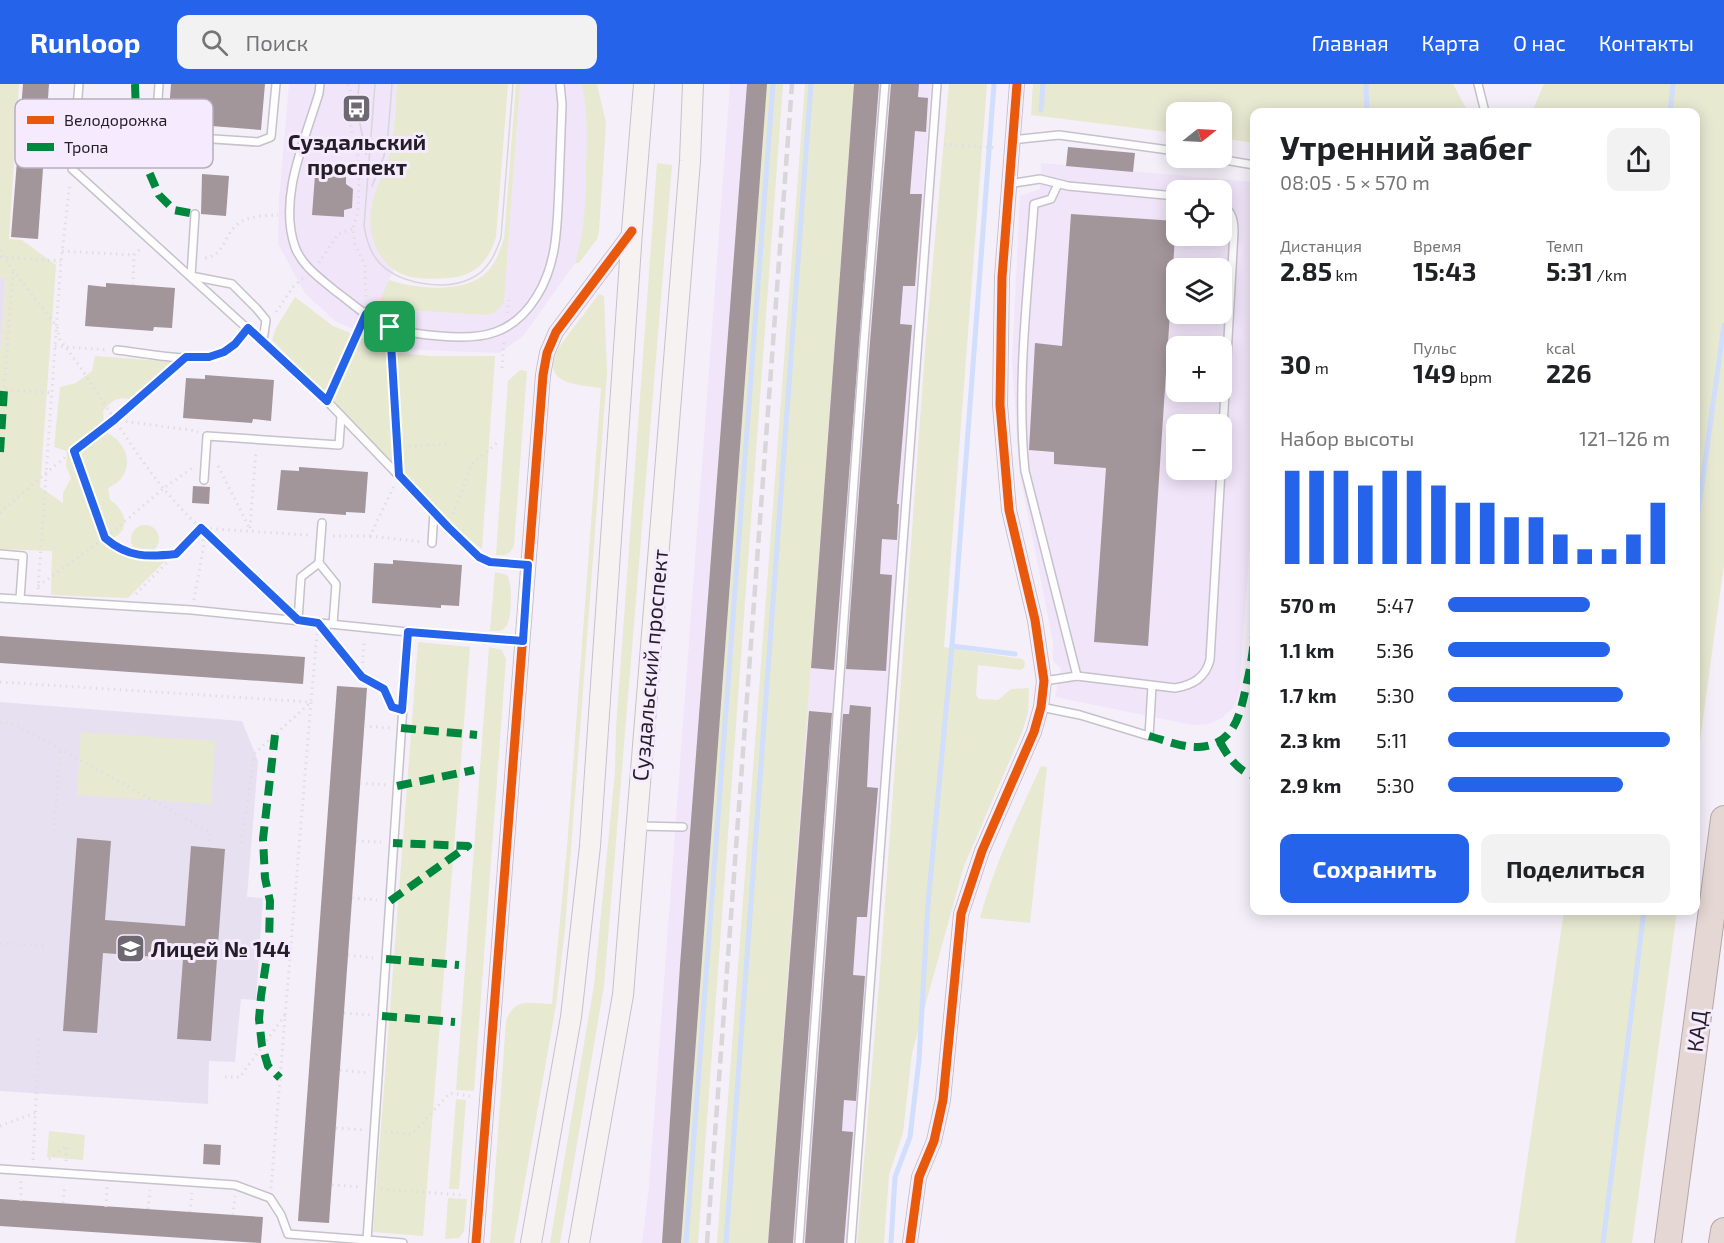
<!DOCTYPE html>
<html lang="ru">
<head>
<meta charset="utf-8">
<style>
  body { margin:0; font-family:"Exo 2",sans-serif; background:#f2f2f2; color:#202124; height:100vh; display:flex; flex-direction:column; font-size:22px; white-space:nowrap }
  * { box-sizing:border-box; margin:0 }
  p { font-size:20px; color:#757577 }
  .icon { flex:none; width:33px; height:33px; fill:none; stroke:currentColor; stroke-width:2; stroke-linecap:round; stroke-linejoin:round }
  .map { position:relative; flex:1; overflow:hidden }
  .details { position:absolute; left:1250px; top:24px; width:450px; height:807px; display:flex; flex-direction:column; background:#fff; border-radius:12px; box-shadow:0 3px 15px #0003 }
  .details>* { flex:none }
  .needle { width:39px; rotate:72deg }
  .tools { position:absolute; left:1166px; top:18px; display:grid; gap:12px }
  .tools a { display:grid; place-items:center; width:66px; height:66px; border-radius:12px; background:#fff; box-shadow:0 3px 15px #0003; font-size:30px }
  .pin { position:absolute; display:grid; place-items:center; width:51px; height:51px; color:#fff; margin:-26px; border-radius:12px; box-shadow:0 3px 9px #0006 }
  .round { display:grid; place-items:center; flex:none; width:63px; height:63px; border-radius:12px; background:#f2f2f2 }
  .head { display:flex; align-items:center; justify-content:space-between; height:102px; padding:0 30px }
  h1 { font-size:33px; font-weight:700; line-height:45px }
  .metrics { display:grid; grid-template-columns:repeat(3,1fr); gap:9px; height:102px; padding:6px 30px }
  .metrics div { display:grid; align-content:center }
  .metrics b { font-size:26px; font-weight:700 }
  .metrics small { font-size:16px; font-weight:400 }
  .metrics p { font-size:16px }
  .chart { height:168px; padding:12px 30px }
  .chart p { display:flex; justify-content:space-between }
  .chart svg { width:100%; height:108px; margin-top:6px; stroke:#2563eb; stroke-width:6 }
  .primary-button { display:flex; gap:12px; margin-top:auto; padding:12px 30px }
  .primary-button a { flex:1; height:69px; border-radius:12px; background:#2563eb; color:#fff; font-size:24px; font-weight:700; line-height:69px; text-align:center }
  .primary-button a+a { background:#f2f2f2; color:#202124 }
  ul { padding:0 30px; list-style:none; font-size:20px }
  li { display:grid; grid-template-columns:96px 72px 1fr; align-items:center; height:45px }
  li i { height:15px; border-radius:8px; background:#2563eb }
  header { display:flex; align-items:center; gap:36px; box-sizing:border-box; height:84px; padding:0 30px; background:#2563eb; color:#fff }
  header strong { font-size:28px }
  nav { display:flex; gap:33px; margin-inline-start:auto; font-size:21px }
  .search { width:420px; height:54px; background:#f2f2f2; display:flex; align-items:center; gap:15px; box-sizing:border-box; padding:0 21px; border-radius:12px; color:#757577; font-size:22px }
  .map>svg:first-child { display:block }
  .built { fill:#f1e5f9; fill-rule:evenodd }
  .education { fill:#e6e0f1 }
  .green { fill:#e7e9d1 }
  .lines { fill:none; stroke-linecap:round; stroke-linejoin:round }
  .stream { stroke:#d1defc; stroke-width:5 }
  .building { fill:#a3969b }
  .service-casing { stroke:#c6c1ca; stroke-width:10 }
  .minor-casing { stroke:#c6c1ca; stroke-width:16 }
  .secondary-casing { stroke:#c6c1ca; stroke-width:22 }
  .motorway-casing { stroke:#b6a6a6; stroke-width:28 }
  .path { stroke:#e0dee1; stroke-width:3; stroke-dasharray:1.5 4.5; stroke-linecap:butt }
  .service { stroke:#fefdfe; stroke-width:7 }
  .minor { stroke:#fefdfe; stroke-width:14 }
  .secondary { stroke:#f6f2f2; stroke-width:20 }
  .motorway { stroke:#e5d7d4; stroke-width:26 }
  .tram { stroke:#d7d6d9; stroke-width:1.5 }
  .rail { stroke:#d7d6d9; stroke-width:4.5; stroke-dasharray:12 6; stroke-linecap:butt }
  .quiet { stroke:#00873e; stroke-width:8; stroke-dasharray:15 8; stroke-linecap:butt }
  .cycleway-casing { stroke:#f6ebfe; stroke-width:13 }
  .cycleway { stroke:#e8590c; stroke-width:9 }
  .route-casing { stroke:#fff; stroke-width:12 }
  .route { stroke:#2563eb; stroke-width:8 }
  .labels { text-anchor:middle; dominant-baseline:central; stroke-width:6; stroke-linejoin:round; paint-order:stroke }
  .poi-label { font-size:22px; font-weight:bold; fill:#241f27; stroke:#f6ebfe }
  .street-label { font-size:22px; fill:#241f27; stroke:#f6ebfe }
  .key { fill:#f6ebfe; stroke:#b7aebe; stroke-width:1.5 }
  .key-label { font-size:16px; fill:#241f27 }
</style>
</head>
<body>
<header>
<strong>Runloop</strong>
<div class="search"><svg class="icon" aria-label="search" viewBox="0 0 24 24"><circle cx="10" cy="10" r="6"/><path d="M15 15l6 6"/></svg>Поиск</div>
<nav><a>Главная</a><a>Карта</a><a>О нас</a><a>Контакты</a></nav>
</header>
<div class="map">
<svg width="1724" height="1159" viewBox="0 0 1724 1159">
  <rect width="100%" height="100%" fill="#f5effa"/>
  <!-- built -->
  <g class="built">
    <path d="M289,0H397L393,49L389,73L371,122V141L388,180L394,185L379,218L393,224L406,226L485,231L495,229L504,219L520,0H582L588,25L585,131L581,160L575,179L523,252L499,269L401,265L335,237L305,209L278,160L279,116Z"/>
    <path d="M730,0H767L681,1159H642L649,1102Z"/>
    <path d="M854,0H931L889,590L847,1159H768Z"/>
    <path d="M1041,79L1254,98V405L1239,609L1233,624L1222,634L1208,640L1193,641L1055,613L1061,585L1053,577V558L1019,385L1012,275L1020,112L1040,105ZM1176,106H1221V152H1176ZM1176,184H1221V230H1176ZM1176,262H1221V308H1176ZM1176,340H1221V386H1176Z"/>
  </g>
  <!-- education -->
  <g class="education">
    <path d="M0,193L6,194L0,272Z"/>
    <path d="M0,618L242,637L258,677L247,813L263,814L256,916L241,915L235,978L209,977L208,1020L0,1007Z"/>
  </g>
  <!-- green -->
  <g class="green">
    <path d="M0,0H19L9,155L22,156L56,181L40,403L63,419V409L71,394L66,382L67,367L54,363L60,303L76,299L92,287L95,272L174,278L131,316C119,311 111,317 103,327L104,338L95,345C129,351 140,390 108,404L110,416C121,422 131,440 119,450C115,454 110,455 105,457C114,466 127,473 139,475C149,476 159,473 168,474L128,514L51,511L52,467L0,465V272L6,194L0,193Z"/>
    <path d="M397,0H508L496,153C488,178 476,192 448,194C434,195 416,196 402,190C376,179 366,146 372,120C376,104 384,89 389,73C395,49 395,24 397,0Z"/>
    <path d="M516,0H520L504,219L495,229L485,231L406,226L379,218L389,196C415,205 466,210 487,188C496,179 500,166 504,155Z"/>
    <path d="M582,0H597L606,39L599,147L597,155L579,179H575C585,147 586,116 586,83C587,54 588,28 582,0Z"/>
    <path d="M767,0H783L698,1159H681Z"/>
    <path d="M805,0H854L768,1159H717Z"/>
    <path d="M949,0H987L944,563L1022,575L1025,578L1024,584L1020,586L978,581L976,611L979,615L998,616L1011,605L1029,604L1028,629L1022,648L964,782L912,969L903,1049L889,1091L884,1159H857L879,900L926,254Z"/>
    <path d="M1033,0H1453L1468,28H1254V59L1221,54V28H1176V49L1031,31Z"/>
    <path d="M1544,0H1724V480L1695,694V28H1532Z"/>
    <path d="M657,79L672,81L604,902L560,1159H550L594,901L615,688L616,644Z"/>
    <path d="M599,210L604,212L607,289L565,845L556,921L514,1159H490L506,937C515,912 531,920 552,920L567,763L601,304C579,300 538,302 559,263Z"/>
    <path d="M295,213L333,242L399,269L430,272H495L482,465L466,453L272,256L276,244Z"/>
    <path d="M520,286L527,287L514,461C511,470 505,472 496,471L508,297Z"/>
    <circle cx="145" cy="455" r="14"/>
    <path d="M495,488L507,491C513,499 512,538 505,544C501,548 496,547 490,547Z"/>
    <path d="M418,558L470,563L423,1152L373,1148Z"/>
    <path d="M489,563L502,566L506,575L474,1007L456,1006Z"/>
    <path d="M81,648L215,657L211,720L77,711Z"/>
    <path d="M1041,682L1047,683L1030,839L980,834C994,781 1018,732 1041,682Z"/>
    <path d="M1564,827H1677L1632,1159H1515Z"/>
    <path d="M456,1015L466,1016L459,1105H449Z"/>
    <path d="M49,1047L85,1051L83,1076L47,1073Z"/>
    <path d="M448,1114L467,1115L464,1147L459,1154L445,1155Z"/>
  </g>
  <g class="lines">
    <!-- stream -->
    <g class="stream">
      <path d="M1366,0L1367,28"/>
      <path d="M1041,26L1043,0"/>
      <path d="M1670,28L1673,0"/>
      <path d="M1695,451L1724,241"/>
      <path d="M952,562L1015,570"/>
      <path d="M686,1159L773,0"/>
      <path d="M726,1159L811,0"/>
      <path d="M891,1159L895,1093L910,1053L919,976L928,820L952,562L994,0"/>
      <path d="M1603,1159L1644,826"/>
    </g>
  </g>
  <!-- building -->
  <g class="building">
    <path d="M23,0H49L38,155L11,153Z"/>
    <path d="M171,0H265L261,46L186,40L185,47L171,46L172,39H168Z"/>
    <path d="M747,0H767L681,1159H662L680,881Z"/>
    <path d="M854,0H879L834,586L811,584Z"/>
    <path d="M891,0H919L918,13L928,14L926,48L915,47L910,110H922L915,202H903L900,240L912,241L897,420H899L897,456L882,455L880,490L892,491L886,587L846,585L870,258Z"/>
    <path d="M1068,63L1135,69L1133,88L1066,82Z"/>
    <path d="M202,90L229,92L226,132L201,130Z"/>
    <path d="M315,91L346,93V100L353,105L352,124L344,126V133L312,131Z"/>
    <path d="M1071,130L1176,137L1148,562L1094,558L1106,384L1054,380V368L1029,366L1035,259L1062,262Z"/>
    <path d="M106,199L175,204L172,244L154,243L153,247L85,242L88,201L106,203Z"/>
    <path d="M205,291L274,296L271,337L253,335L252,339L183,334L186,294L205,295Z"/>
    <path d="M299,383L368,388L365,429L346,428V431L277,426L281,386L299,387Z"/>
    <path d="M193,402L210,403L209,420L192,419Z"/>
    <path d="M393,476L462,481L459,522L441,521V524L372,519L374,479L393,480Z"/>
    <path d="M0,552L305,573L303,600L0,579Z"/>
    <path d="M337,602L367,604L329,1139L298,1137Z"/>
    <path d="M850,621L871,623L867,703L878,704L867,833H857L853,891L865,892L856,1017L844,1016L842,1047L853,1048L844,1159H805L843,630H849Z"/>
    <path d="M809,627L832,629L793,1159H768Z"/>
    <path d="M77,754L111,757L105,836L185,842L191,762L225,765L211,957L177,955L183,875L103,869L97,949L63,947Z"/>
    <path d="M204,1060L221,1061L220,1081L203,1080Z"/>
    <path d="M0,1115L263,1133L261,1159L0,1142Z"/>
  </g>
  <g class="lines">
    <defs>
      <g id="service">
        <path d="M79,0L72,85L327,317L448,443L479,473L490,478L528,481"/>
        <path d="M159,0L157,30L168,52L258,58L271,53L276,0"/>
        <path d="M320,0L319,9C305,56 278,114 295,163C302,182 320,194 334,206C352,219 369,236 391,243C407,249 423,251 440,252C482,256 513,251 537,212C558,178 557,140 559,102C560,75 561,47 562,20L560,0"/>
        <path d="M1478,0L1485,28"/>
        <path d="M1012,56L1059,51L1176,67"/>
        <path d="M1213,74L1254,81"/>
        <path d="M1008,100L1040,95L1068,102L1176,112"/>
        <path d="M1058,100L1051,115L1034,120C1028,206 1016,302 1025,387L1077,592"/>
        <path d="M1221,120C1232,127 1234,136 1234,148L1221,379"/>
        <path d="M195,130L191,192L232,200L257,225L266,236L263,257"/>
        <path d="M117,266C147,269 199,282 225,267C234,262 241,252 248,244"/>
        <path d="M204,396L207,352L339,361L341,332"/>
        <path d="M432,459L434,428"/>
        <path d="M0,470L23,472L20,515"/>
        <path d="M319,479L322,439"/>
        <path d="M0,514L192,526L408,548"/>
        <path d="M298,536L301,493L319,479L336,500L333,540"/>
        <path d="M1044,597L1077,592L1175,604C1193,601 1205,594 1210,576L1221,386"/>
        <path d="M1041,623L1080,631L1149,652L1152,602"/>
        <path d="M639,742L683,743"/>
        <path d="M0,1085L235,1101L270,1114L281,1131L288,1150L367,1156"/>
        <path d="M403,1159L367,1156L408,548L523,557"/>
        <path d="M799,1159L864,258L885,0"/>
        <path d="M851,1159L937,0"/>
      </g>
      <g id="minor">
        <path d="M476,1159L543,291L547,269L556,248L632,147"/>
        <path d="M910,1159L919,1093L934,1057L943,1016L961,830L982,767L1034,648L1041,623L1044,597L1035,536L1009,426L1000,321L1002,193L1017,0"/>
      </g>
      <g id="secondary">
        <path d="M531,1159L571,933L590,762L632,147L644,0"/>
        <path d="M579,1159L623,911L690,77L693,0"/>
      </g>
      <g id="motorway">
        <path d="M1668,1159L1724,735"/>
        <path d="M1722,1159L1724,1147"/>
      </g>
    </defs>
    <!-- service casing -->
    <use href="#service" class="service-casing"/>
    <!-- minor casing -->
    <use href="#minor" class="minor-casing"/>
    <!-- secondary casing -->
    <use href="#secondary" class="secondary-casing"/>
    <!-- motorway casing -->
    <use href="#motorway" class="motorway-casing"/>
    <!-- path -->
    <g class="path">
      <path d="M348,0L352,11L350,39L358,72L359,99L358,127L353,144L355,160L365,181L366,215"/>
      <path d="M944,60L997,64"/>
      <path d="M0,166L3,173L57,243L60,256C97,303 125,357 163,404C199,447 244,484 285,524"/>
      <path d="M62,167L134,171"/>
      <path d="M0,173L61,177"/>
      <path d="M205,174C225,171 223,152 237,141C247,131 265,132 278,131"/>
      <path d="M319,179L338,150L352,145"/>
      <path d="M13,188L4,306L52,309"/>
      <path d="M133,201L134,171L142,163"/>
      <path d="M276,228L293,203L303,194"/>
      <path d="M507,229L509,216"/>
      <path d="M390,256L398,373"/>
      <path d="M55,262L107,266"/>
      <path d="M502,284L504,256"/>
      <path d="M331,307L361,242"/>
      <path d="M114,336L191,346L198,348"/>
      <path d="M397,363L451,360"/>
      <path d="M74,367L105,454L127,468L142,473L174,470"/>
      <path d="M218,382L250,445"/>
      <path d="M0,429C55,379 115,335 171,286"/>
      <path d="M453,430L472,380L497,359"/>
      <path d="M250,444L256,366"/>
      <path d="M333,452H370L394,402"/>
      <path d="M370,452L422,458"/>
      <path d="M38,502L105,454L164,404L192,384"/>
      <path d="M38,505L61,177L70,99"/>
      <path d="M136,510L201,444L308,451"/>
      <path d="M194,516L204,460L201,446"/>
      <path d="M329,552L362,593L384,605L390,618"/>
      <path d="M362,591L364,556"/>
      <path d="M0,598L311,618L271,1104"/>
      <path d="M0,638L15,640L210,748V757"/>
      <path d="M364,642L390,644"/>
      <path d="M360,699L386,701"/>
      <path d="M54,747L60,665"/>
      <path d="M356,757L381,758"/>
      <path d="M241,759L255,669L311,618L317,550"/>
      <path d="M352,814L377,816"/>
      <path d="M0,859L45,862"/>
      <path d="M348,871L373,874"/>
      <path d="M344,929L372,931"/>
      <path d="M340,986L368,989"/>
      <path d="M225,993H240L285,931"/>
      <path d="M0,1042L35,1029"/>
      <path d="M336,1044L364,1046"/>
      <path d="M385,1048L412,1050L450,1009L470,1012"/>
      <path d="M49,1075L67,1062L66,1077"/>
      <path d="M33,1076L39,953"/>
      <path d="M332,1101L360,1103"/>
      <path d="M381,1105L462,1111V1109"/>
      <path d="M21,1117V1097"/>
      <path d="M63,1119L65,1101"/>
      <path d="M106,1123L107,1103"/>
      <path d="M148,1125L150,1106"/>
      <path d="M190,1128L192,1109"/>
      <path d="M233,1131L235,1112"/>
    </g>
    <!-- service -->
    <use href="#service" class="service"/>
    <!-- minor -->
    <use href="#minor" class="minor"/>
    <!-- secondary -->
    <use href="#secondary" class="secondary"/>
    <!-- motorway -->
    <use href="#motorway" class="motorway"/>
    <!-- tram -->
    <g class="tram">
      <path d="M359,0L357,25L366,70"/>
      <path d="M375,0L364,142C366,154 369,166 377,176C396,200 445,208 472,194C488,186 495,171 501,154L513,0"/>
      <path d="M372,102L384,72L388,50L392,0"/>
    </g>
    <!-- rail -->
    <path class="rail" d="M707,1159L792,0"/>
    <!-- quiet -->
    <g class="quiet">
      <path d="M135,0L137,60L159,111L174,126L195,130"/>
      <path d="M0,368L4,306"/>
      <path d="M401,644L477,651"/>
      <path d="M275,651L263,755L265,794L270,817L269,860L261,912L259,935L262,962L268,982L280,994"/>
      <path d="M1149,652C1164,656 1184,664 1199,663C1234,661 1240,631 1246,603C1250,586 1253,570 1254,552"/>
      <path d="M1220,658C1228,673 1237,686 1254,692"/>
      <path d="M397,702L474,686"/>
      <path d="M390,817L468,762L393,759"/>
      <path d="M386,875L459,881"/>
      <path d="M382,932L455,938"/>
    </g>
    <defs>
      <g id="cycleway">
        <path d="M476,1159L543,291L547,269L556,248L632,147"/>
        <path d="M910,1159L919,1093L934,1057L943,1016L961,830L982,767L1034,648L1041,623L1044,597L1035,536L1009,426L1000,321L1002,193L1017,0"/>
      </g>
    </defs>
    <!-- cycleway casing -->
    <use href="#cycleway" class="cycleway-casing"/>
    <!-- cycleway -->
    <use href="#cycleway" class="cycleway"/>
  </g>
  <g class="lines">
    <defs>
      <path id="route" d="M366,230L390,243L399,391L448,443L479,473L490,478L528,481L523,557L408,548L402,626L392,623L384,605L362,593L318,539L298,536L201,444L176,470C148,473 128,474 105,454L74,367L114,336L186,273H209L224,268L235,260L248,244L327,317Z"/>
    </defs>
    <!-- route casing -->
    <use href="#route" class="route-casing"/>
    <!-- route -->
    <use href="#route" class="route"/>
  </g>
  <!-- icons -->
  <defs>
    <symbol id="bus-square" viewBox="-11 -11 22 22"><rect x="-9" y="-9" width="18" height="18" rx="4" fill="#6d6871" stroke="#f6ebfe"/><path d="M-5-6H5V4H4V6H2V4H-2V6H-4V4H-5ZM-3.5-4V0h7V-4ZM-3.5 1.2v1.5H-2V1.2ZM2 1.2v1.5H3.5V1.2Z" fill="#fff"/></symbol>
    <symbol id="school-square" viewBox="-11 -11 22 22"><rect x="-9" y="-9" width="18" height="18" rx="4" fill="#6d6871" stroke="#f6ebfe"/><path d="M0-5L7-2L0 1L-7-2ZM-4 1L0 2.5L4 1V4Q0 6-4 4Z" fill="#fff"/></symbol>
  </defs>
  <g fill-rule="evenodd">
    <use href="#bus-square" x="340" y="8" width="33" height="33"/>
    <use href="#school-square" x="114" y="848" width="33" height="33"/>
  </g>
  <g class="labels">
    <!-- poi labels -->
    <g class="poi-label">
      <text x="357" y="57">Суздальский<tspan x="357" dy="25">проспект</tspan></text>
      <text x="151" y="864" text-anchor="start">Лицей № 144</text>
    </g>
    <!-- street labels -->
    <g class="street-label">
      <text transform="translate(649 581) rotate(-85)">Суздальский проспект</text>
      <text transform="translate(1696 947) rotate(-83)">КАД</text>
    </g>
  </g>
  <!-- legend -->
  <rect x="15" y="15" width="198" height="69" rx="9" class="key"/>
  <rect x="27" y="32" width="27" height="8" fill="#e8590c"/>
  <rect x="27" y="59" width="27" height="8" fill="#00873e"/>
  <g class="key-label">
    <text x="64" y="42">Велодорожка</text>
    <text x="64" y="69">Тропа</text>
  </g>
</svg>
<div class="tools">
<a><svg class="needle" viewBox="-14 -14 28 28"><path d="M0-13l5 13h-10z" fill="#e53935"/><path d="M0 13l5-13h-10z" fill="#757577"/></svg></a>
<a><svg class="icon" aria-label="locate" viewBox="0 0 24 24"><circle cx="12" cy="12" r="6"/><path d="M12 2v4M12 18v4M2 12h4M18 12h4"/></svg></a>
<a><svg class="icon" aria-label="layers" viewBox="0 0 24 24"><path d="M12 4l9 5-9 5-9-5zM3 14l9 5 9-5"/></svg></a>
<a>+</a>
<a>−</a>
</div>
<div class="pin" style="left:390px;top:243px;background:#1e9e55"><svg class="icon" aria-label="arrive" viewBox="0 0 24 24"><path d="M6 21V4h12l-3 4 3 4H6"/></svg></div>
<section class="details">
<div class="head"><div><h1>Утренний забег</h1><p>08:05 · 5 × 570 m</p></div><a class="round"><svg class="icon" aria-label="share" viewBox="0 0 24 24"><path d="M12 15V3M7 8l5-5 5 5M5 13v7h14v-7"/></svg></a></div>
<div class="metrics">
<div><p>Дистанция</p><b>2.85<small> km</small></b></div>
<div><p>Время</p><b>15:43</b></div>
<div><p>Темп</p><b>5:31<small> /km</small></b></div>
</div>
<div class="metrics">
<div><b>30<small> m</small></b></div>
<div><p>Пульс</p><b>149<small> bpm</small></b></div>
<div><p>kcal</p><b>226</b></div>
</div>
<div class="chart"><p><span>Набор высоты</span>121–126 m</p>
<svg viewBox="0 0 160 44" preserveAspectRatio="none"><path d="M5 44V6M15 44V6M25 44V6M35 44V12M45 44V6M55 44V6M65 44V12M75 44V19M85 44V19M95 44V25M105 44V25M115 44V32M125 44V38M135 44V38M145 44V32M155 44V19"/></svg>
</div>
<ul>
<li><b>570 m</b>5:47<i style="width:64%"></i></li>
<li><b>1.1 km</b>5:36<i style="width:73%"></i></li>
<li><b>1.7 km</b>5:30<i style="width:79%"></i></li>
<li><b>2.3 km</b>5:11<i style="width:100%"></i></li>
<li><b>2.9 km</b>5:30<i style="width:79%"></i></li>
</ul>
<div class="primary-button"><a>Сохранить</a><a>Поделиться</a></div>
</section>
</div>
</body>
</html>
